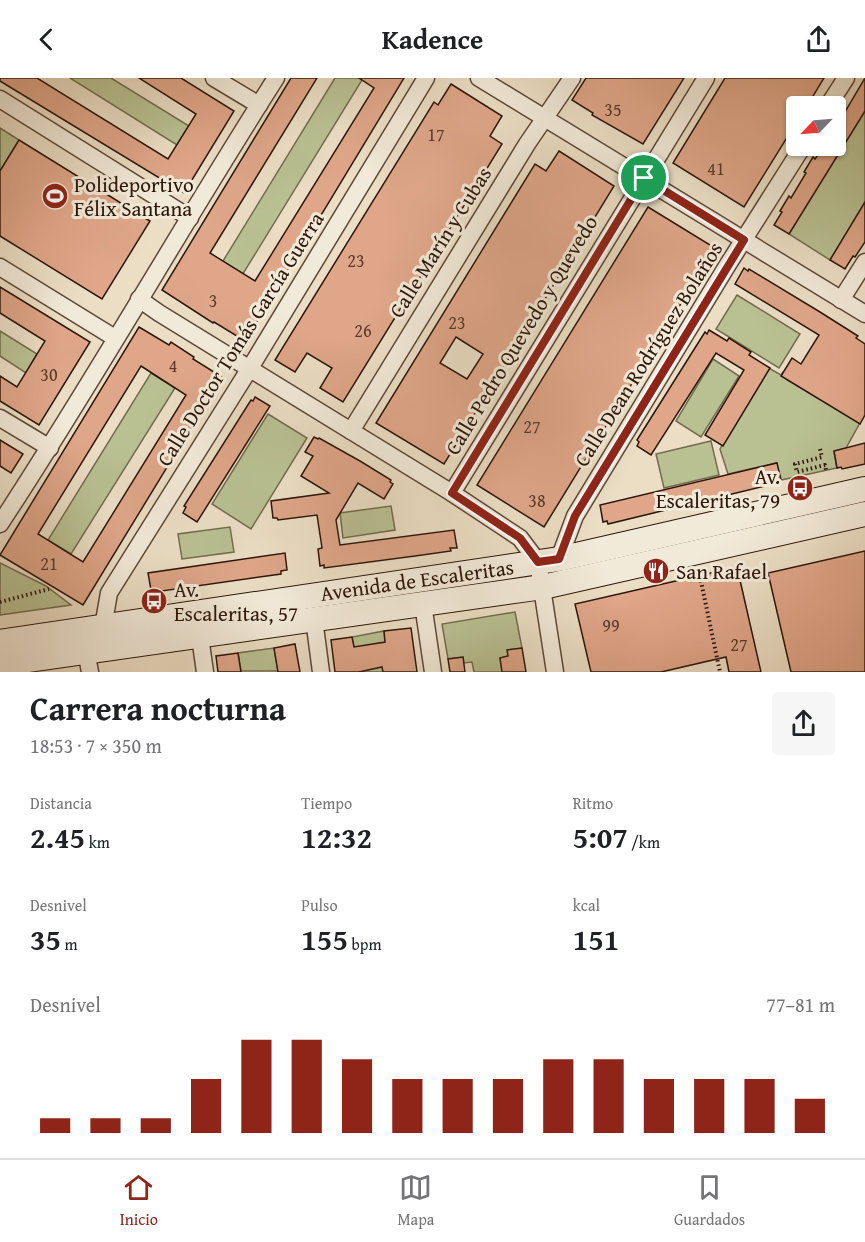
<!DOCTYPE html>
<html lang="es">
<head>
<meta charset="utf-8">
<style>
  body { margin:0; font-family:"Gentium Book Plus",serif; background:#f6f6f6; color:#202124; height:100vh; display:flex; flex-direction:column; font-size:22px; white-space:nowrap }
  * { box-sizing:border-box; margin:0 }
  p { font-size:20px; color:#757577 }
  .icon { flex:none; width:33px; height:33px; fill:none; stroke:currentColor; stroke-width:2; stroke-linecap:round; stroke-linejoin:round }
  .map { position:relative; height:594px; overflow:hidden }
  .details { display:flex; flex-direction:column; background:#fff; flex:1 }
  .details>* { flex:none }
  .needle { width:39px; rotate:245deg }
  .controls { position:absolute; left:786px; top:18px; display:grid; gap:12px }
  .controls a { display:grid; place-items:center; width:60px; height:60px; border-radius:6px; background:#fff; box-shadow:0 2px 4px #0004; font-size:30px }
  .pin { position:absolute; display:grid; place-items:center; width:51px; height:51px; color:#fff; margin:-26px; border:3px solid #fff; border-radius:50%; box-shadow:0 2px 6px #0007 }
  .round { display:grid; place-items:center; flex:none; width:63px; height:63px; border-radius:6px; background:#f6f6f6 }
  .head { display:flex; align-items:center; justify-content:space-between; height:102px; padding:0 30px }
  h1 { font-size:33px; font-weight:800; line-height:45px }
  .metrics { display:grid; grid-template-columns:repeat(3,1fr); gap:9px; height:102px; padding:6px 30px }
  .metrics div { display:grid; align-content:center }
  .metrics b { font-size:30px; font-weight:800 }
  .metrics small { font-size:16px; font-weight:400 }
  .metrics p { font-size:16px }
  .chart { height:168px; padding:12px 30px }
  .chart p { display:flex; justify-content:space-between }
  .chart svg { width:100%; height:108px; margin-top:6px; stroke:#8f2418; stroke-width:6 }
  header { display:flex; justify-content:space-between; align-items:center; height:78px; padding:0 30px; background:#fff; font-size:27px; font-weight:800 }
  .tabs { display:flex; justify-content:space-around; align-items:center; height:84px; border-top:2px solid #e0e0e0; background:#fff; font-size:16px; color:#757577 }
  .tabs a { display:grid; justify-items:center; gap:3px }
  .tabs .selected { color:#8f2418 }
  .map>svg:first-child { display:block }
  .green { fill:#b9c193; stroke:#726c4e; stroke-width:1.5 }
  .building { fill:#dfa689; stroke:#2c1609; stroke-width:1.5; fill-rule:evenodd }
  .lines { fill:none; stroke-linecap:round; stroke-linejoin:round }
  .street-casing { stroke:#5c4838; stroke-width:19 }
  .secondary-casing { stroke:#2c1609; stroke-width:26 }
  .path { stroke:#2c1609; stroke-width:4; stroke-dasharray:1.5 3; stroke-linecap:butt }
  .street { stroke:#f2ead9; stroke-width:16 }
  .secondary { stroke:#f2ead9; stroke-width:24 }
  .route-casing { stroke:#fff; stroke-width:12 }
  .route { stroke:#8f2418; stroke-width:8 }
  .labels { text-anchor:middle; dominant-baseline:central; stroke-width:6; stroke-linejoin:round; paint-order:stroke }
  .number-label { font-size:18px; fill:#593a29 }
  .poi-label { font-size:21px; fill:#2c1609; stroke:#f2ead9; text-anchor:start }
  .street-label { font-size:21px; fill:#2c1609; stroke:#f2ead9 }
</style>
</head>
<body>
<header><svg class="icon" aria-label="back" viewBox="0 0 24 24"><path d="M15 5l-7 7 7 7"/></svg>Kadence<svg class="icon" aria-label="share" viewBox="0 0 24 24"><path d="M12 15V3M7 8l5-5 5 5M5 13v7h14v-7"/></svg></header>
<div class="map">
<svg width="865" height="594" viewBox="0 0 865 594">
  <rect width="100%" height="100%" fill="#ebdec5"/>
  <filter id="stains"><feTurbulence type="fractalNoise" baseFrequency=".00333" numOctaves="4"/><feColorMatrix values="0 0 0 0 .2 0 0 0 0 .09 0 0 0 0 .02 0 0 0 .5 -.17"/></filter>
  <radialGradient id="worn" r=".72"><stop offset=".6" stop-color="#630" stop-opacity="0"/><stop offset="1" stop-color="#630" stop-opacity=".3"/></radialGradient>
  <!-- green -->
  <g class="green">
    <path d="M70,0H111L189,48L177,67Z"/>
    <path d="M335,0H359L362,2L233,212L223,183Z"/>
    <path d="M865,33V124L830,182L789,156Z"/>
    <path d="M0,50L19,62L0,93Z"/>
    <path d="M737,217L800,256L779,290L716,251Z"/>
    <path d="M0,253L37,276L26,295L0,278Z"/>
    <path d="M713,281L739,298L701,359L676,343Z"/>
    <path d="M767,289L781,297L783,294L788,297L786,301L816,319L861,343L846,370L834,373L837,390L781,402L776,385L728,396L720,371Z"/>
    <path d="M151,295L175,310L71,476L48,462Z"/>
    <path d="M268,336L307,360L251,451L212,426Z"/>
    <path d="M711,363L719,397L664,410L656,376Z"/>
    <path d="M391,428L395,452L343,460L340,435Z"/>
    <path d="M230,449L234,474L182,481L178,456Z"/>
    <path d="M0,485L46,508L71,527L0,537Z"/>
    <path d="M515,534L522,570L508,572V578L500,580L502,594H474L472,584L464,585L463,579L448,581L442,546Z"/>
    <path d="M384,553L385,564L383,594H359L352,559Z"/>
    <path d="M274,570L278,593H241L238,575Z"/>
  </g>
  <!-- building -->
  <g class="building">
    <path d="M0,0H37L168,81L196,36L139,0H181L234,33L184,115L0,3Z"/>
    <path d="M291,0H317L210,175L255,203L374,10L359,0H404L245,263L214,244L213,245L162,212Z"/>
    <path d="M586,0H684L643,66L592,37L593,35L572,22Z"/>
    <path d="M725,0H824L807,28H796V45L744,129L673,85Z"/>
    <path d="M865,0V33L789,156L774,147L782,134L780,133L789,118L791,120L806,95L804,94L813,79L815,81L824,68H836V49Z"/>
    <path d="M451,6L502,38L490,58L502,66L343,324L320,310L332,290L307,275L295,294L275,282L434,24L438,27Z"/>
    <path d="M19,62L150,143L102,221L0,158V93Z"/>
    <path d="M559,73L614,108L444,386L376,345L535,86L546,93ZM456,259L483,276L467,301L440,285Z"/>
    <path d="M865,124V164L855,179L853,178L845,191L830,182Z"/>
    <path d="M648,129L715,170L544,449L477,407Z"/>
    <path d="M744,190L748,193L749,191L820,234L858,258L856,260L865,266V337L860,346L781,298L792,280L801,286L819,257L735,206Z"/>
    <path d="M0,209L90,264L39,347L0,323V298L17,309L45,263L0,235Z"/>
    <path d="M139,249L169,267L171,264L194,279L193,281L222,299L83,527L0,477ZM141,288L186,317L83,484L38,456Z"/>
    <path d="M709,252L727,263L729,260L751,274L749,277L770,290L723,368L705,357L744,292L716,275L651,377L637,368L639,364L637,362L705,254L707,256Z"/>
    <path d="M255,319L270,328L197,444L183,435L186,429L184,428L251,322L253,323Z"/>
    <path d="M314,359L318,361L319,360L360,383L391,402L390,404L393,406L384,421L358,405L336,442L340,467L454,452L457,470H450L451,473L415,478L324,490V487L320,488L318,471L322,470L317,437L278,442L277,440H273L271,423L329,415L301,398L313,378L305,374Z"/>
    <path d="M0,362L23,376L11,395L0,388Z"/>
    <path d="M865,365V386L842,391L841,389L837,390L834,373Z"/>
    <path d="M777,385L781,402L777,403V405L608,446L607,443L603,444L600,427Z"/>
    <path d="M865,473V594H791L768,495Z"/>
    <path d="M285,475L287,492L281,493V496L155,514V511L151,512L148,495Z"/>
    <path d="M737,489L761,594H729L726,579L661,594H591L575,526Z"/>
    <path d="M411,550L417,594H383L382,589L359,594H335L331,562L352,559L354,569L385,564L384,553Z"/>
    <path d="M295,566L300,594H278L274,570Z"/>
    <path d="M522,570L526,594H502L500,580L508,578L507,572Z"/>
    <path d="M238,575L241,594H218L216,578Z"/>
    <path d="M463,579L465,594H450L448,581Z"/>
  </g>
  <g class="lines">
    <defs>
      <g id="street">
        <path d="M214,0L259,27"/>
        <path d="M479,0L865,236"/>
        <path d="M0,21L190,140"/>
        <path d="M828,28L846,0"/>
        <path d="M0,189L115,260"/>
        <path d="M139,221L159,235L452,415L520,460L538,484L555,594"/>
        <path d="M841,222L865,184"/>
        <path d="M0,340L50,370"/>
        <path d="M351,353L527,66L572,0"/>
        <path d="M452,415L706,0"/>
        <path d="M0,446C96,300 182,147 276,0"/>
        <path d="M559,481L575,438L727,188L803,68"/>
        <path d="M423,526L433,594"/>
        <path d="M314,541L321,594"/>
        <path d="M103,549L109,515L250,290L426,0"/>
        <path d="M200,559L205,594"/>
        <path d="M86,573L90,594"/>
      </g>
      <g id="secondary">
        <path d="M0,564L559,481L865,411"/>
        <path d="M0,586L543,509L865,436"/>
      </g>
    </defs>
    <!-- street casing -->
    <use href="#street" class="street-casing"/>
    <!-- secondary casing -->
    <use href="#secondary" class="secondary-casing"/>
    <!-- path -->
    <g class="path">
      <path d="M820,371L822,379L795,386L797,394L825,387L826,392"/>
      <path d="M699,494L720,594"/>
      <path d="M0,524L49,511"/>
    </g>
    <!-- street -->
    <use href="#street" class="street"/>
    <!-- secondary -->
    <use href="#secondary" class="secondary"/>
  </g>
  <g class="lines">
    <defs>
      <path id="route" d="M644,100L744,162L575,438L559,481L538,484L520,460L452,415Z"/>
    </defs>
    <!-- route casing -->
    <use href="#route" class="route-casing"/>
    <!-- route -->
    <use href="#route" class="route"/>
  </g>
  <!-- icons -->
  <defs>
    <symbol id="stadium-disc" viewBox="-11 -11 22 22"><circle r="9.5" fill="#8f2418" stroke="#f2ead9"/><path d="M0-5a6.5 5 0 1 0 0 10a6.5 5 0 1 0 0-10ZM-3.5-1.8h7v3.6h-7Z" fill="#fff"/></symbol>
    <symbol id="bus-disc" viewBox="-11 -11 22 22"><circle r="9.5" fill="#8f2418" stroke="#f2ead9"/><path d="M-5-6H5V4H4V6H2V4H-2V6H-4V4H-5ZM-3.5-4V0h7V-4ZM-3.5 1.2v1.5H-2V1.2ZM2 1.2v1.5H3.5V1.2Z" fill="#fff"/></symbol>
    <symbol id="restaurant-disc" viewBox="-11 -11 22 22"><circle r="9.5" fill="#8f2418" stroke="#f2ead9"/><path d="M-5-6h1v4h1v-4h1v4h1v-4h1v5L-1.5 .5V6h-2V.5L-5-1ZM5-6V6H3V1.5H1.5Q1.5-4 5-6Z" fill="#fff"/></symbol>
  </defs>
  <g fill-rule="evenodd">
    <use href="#stadium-disc" x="40" y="103" width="30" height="30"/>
    <use href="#bus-disc" x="785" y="395" width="30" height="30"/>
    <use href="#restaurant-disc" x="641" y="478" width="30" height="30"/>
    <use href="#bus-disc" x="139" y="508" width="30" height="30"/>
  </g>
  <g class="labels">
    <!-- number labels -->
    <g class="number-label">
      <text x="613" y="31">35</text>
      <text x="436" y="56">17</text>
      <text x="716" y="90">41</text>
      <text x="356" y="182">23</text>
      <text x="213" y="222">3</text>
      <text x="457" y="244">23</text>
      <text x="363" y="252">26</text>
      <text x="173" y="287">4</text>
      <text x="49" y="296">30</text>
      <text x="532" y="348">27</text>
      <text x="537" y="422">38</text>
      <text x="49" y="485">21</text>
      <text x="611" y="547">99</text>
      <text x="739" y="566">27</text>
    </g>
    <!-- poi labels -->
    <g class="poi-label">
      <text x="74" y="106">Polideportivo<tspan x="74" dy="24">Félix Santana</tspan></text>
      <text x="780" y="398" text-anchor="end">Av.<tspan x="780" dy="24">Escaleritas, 79</tspan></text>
      <text x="676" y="493">San Rafael</text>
      <text x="174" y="511">Av.<tspan x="174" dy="24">Escaleritas, 57</tspan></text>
    </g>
    <!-- street labels -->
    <g class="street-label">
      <text transform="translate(440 164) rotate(-58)">Calle Marín y Cubas</text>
      <text transform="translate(521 257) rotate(-59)">Calle Pedro Quevedo y Quevedo</text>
      <text transform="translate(240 261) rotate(-58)">Calle Doctor Tomás García Guerra</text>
      <text transform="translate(648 276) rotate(-58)">Calle Dean Rodríguez Bolaños</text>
      <text transform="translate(417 502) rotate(-8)">Avenida de Escaleritas</text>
    </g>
  </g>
  <rect width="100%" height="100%" filter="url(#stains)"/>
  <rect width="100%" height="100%" fill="url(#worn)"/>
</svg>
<div class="controls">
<a><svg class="needle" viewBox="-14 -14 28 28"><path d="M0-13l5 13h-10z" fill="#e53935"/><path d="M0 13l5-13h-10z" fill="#757577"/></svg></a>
</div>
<div class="pin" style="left:644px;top:100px;background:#1e9e55"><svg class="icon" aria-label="arrive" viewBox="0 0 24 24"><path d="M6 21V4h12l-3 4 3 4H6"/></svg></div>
</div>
<section class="details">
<div class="head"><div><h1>Carrera nocturna</h1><p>18:53 · 7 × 350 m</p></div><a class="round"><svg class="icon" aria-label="share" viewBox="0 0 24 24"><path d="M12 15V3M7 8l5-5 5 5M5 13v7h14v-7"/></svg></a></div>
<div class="metrics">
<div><p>Distancia</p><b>2.45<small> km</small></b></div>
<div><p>Tiempo</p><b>12:32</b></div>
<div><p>Ritmo</p><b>5:07<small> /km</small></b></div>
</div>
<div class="metrics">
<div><p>Desnivel</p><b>35<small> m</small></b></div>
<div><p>Pulso</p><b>155<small> bpm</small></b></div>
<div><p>kcal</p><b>151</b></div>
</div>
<div class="chart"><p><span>Desnivel</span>77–81 m</p>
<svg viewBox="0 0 160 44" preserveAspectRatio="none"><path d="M5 44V38M15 44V38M25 44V38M35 44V22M45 44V6M55 44V6M65 44V14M75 44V22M85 44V22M95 44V22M105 44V14M115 44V14M125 44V22M135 44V22M145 44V22M155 44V30"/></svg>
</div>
</section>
<nav class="tabs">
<a class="selected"><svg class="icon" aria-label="home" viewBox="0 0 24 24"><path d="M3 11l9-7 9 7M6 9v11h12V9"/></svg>Inicio</a>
<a><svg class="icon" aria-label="map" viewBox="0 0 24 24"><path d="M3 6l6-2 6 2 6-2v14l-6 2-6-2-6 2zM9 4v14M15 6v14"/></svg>Mapa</a>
<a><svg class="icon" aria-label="saved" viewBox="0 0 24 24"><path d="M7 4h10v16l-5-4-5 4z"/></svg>Guardados</a>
</nav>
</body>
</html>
